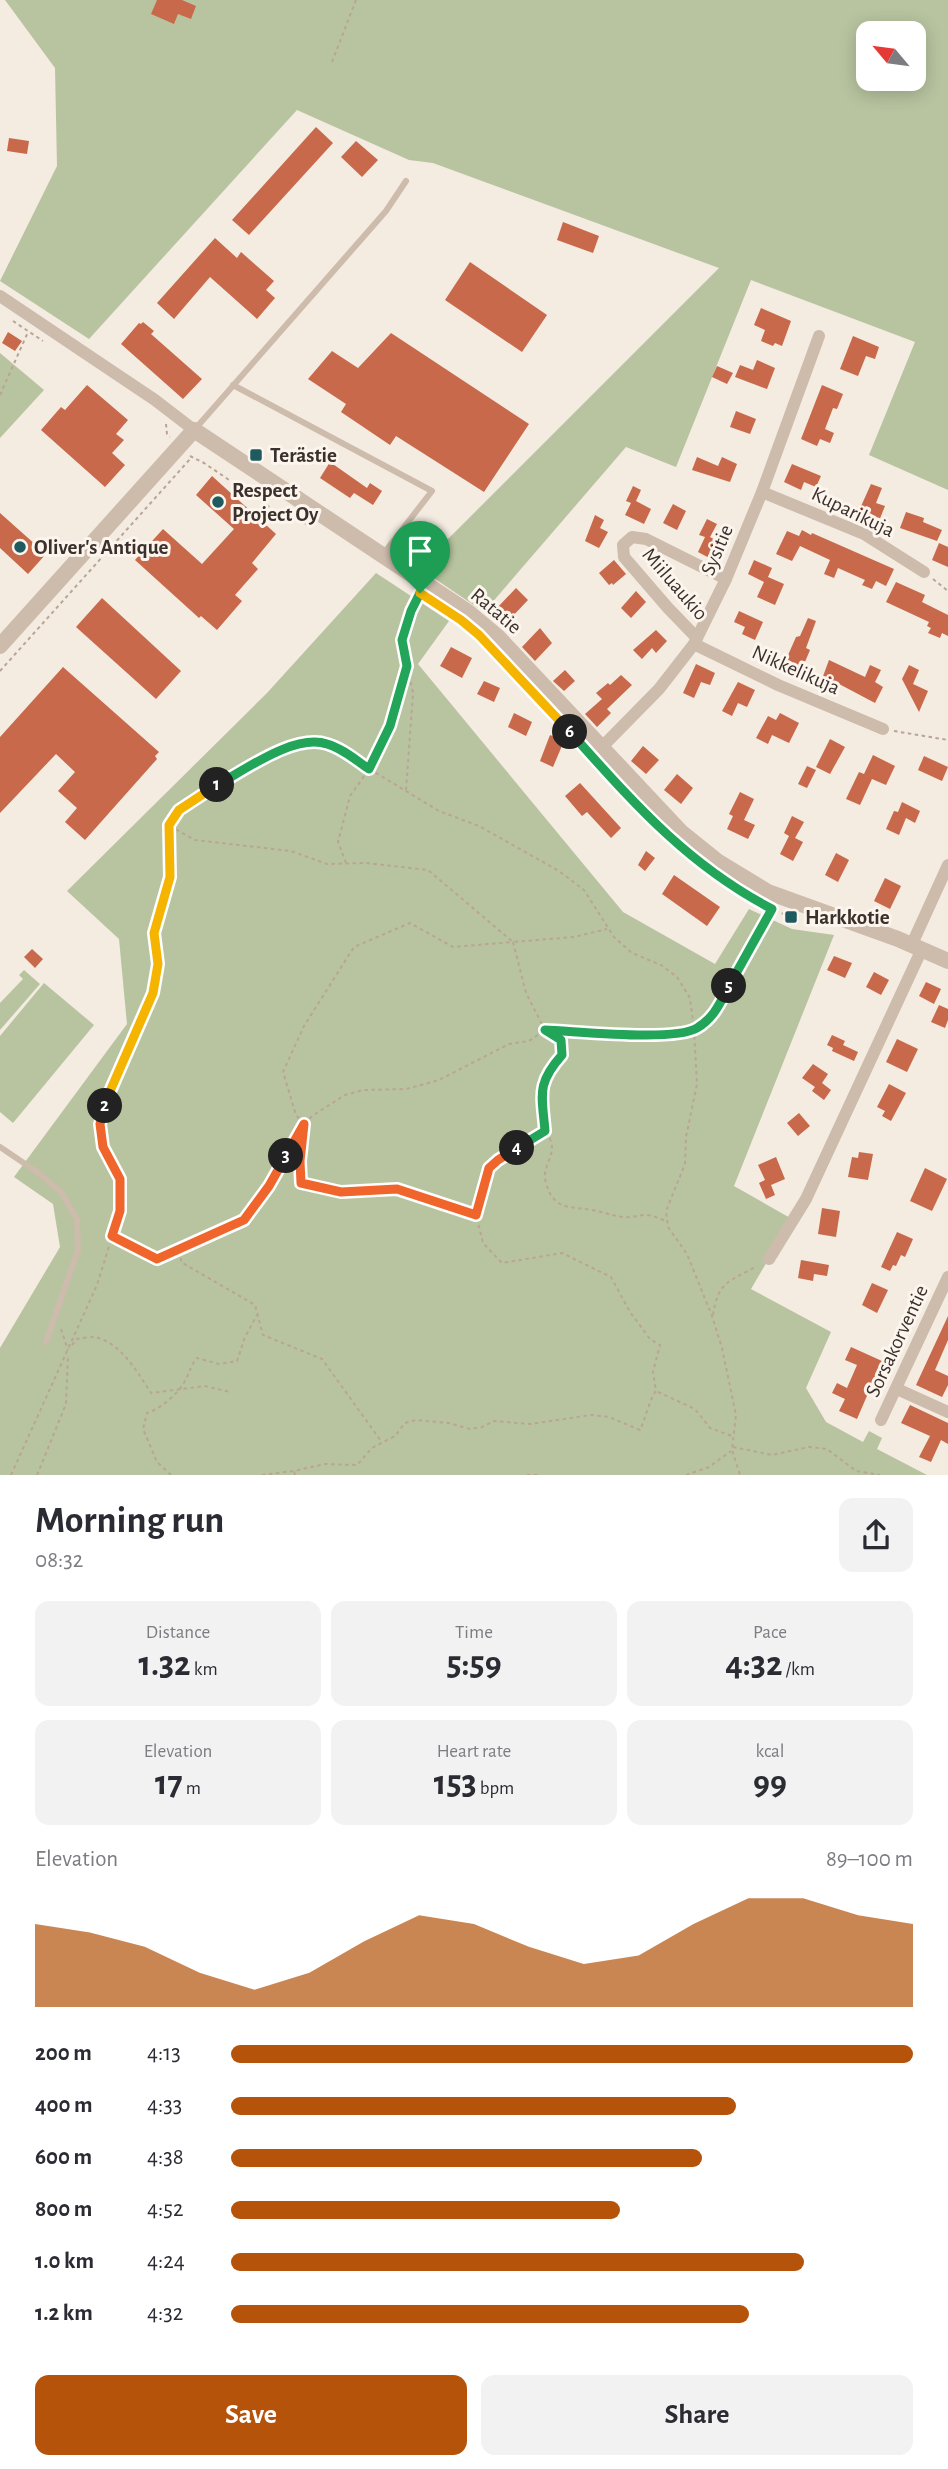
<!DOCTYPE html>
<html lang="en">
<head>
<meta charset="utf-8">
<style>
  body { margin:0; font-family:"Alegreya Sans",sans-serif; background:#f2f2f3; color:#2b2b33; height:100vh; display:flex; flex-direction:column; font-size:26px; white-space:nowrap }
  * { box-sizing:border-box; margin:0 }
  p { font-size:23px; color:#7c7c81 }
  .icon { flex:none; width:38px; height:38px; fill:none; stroke:currentColor; stroke-width:2; stroke-linecap:round; stroke-linejoin:round }
  .map { position:relative; height:1475px; overflow:hidden }
  .side { display:flex; flex-direction:column; background:#fff; flex:1 }
  .side>* { flex:none }
  .needle { width:46px; rotate:299deg }
  .controls { position:absolute; left:856px; top:21px; display:grid; gap:14px }
  .controls a { display:grid; place-items:center; width:70px; height:70px; border-radius:14px; background:#fff; box-shadow:0 4px 18px #0003; font-size:35px }
  .pin { position:absolute; display:grid; place-items:center; width:60px; height:60px; color:#fff; margin:-72px -30px; border-radius:50% 50% 50% 0; rotate:-45deg; box-shadow:0 0 7px #0007 }
  .pin .icon { rotate:45deg }
  .km { position:absolute; width:35px; height:35px; margin:-18px; border-radius:50%; background:#222; color:#fff; font-size:19px; line-height:35px; text-align:center }
  .round { display:grid; place-items:center; flex:none; width:74px; height:74px; border-radius:14px; background:#f2f2f3 }
  .overview { display:flex; align-items:center; justify-content:space-between; height:119px; padding:0 35px }
  h1 { font-size:38px; font-weight:700; line-height:52px }
  .stats { display:grid; grid-template-columns:repeat(3,1fr); gap:10px; height:119px; padding:7px 35px }
  .stats div { display:grid; align-content:center; border-radius:14px; background:#f2f2f3; text-align:center }
  .stats b { font-size:35px; font-weight:700 }
  .stats small { font-size:19px; font-weight:400 }
  .stats p { font-size:19px }
  .chart { height:196px; padding:14px 35px }
  .chart p { display:flex; justify-content:space-between }
  .chart svg { width:100%; height:126px; margin-top:7px; fill:#b45309; opacity:.7 }
  .button { display:flex; gap:14px; margin-top:auto; padding:14px 35px }
  .button a { flex:1; height:80px; border-radius:14px; background:#b45309; color:#fff; font-size:28px; font-weight:700; line-height:80px; text-align:center }
  .button a+a { background:#f2f2f3; color:#2b2b33 }
  ul { padding:0 35px; list-style:none; font-size:23px }
  li { display:grid; grid-template-columns:112px 84px 1fr; align-items:center; height:52px }
  li i { height:18px; border-radius:9px; background:#b45309 }
  .map>svg:first-child { display:block }
  .green { fill:#b8c4a0; fill-rule:evenodd }
  .building { fill:#c8694b }
  .lines { fill:none; stroke-linecap:round; stroke-linejoin:round }
  .path { stroke:#b9a596; stroke-width:2; stroke-dasharray:3.5 3.5; stroke-linecap:butt }
  .service { stroke:#cdbbac; stroke-width:6 }
  .minor { stroke:#cdbbac; stroke-width:12 }
  .tertiary { stroke:#cdbbac; stroke-width:16 }
  .split-1-casing { stroke:#fff; stroke-width:14 }
  .split-2-casing { stroke:#fff; stroke-width:14 }
  .split-3-casing { stroke:#fff; stroke-width:14 }
  .split-4-casing { stroke:#fff; stroke-width:14 }
  .split-5-casing { stroke:#fff; stroke-width:14 }
  .split-6-casing { stroke:#fff; stroke-width:14 }
  .split-7-casing { stroke:#fff; stroke-width:14 }
  .split-1 { stroke:#22a559; stroke-width:9 }
  .split-2 { stroke:#f5b400; stroke-width:9 }
  .split-3 { stroke:#f0652b; stroke-width:9 }
  .split-4 { stroke:#f0652b; stroke-width:9 }
  .split-5 { stroke:#22a559; stroke-width:9 }
  .split-6 { stroke:#22a559; stroke-width:9 }
  .split-7 { stroke:#f5b400; stroke-width:9 }
  .poi-dot { fill:#1f5a5e; stroke:#fbf5ee; stroke-width:2.5 }
  .labels { text-anchor:middle; dominant-baseline:central; stroke-width:6; stroke-linejoin:round; paint-order:stroke }
  .poi-label { font-size:21px; font-weight:bold; fill:#3b302b; stroke:#fbf5ee; text-anchor:start }
  .street-label { font-size:21px; fill:#3b302b; stroke:#fbf5ee }
</style>
</head>
<body>
<div class="map">
<svg width="948" height="1475" viewBox="0 0 948 1475">
  <rect width="100%" height="100%" fill="#f4ebe1"/>
  <!-- green -->
  <g class="green">
    <path d="M5,0H948V490L869,455L915,342L751,280L676,467L626,447L484,612L419,568L719,268L433,163L409,160L297,110L89,339L0,281L57,166L55,68ZM868,33H914V79H868Z"/>
    <path d="M0,353L44,390L0,438Z"/>
    <path d="M376,573L449,621L418,664L623,912L715,964L749,909L792,929L834,935L734,1186L792,1219L751,1289L831,1332L806,1388L826,1422L863,1442L869,1431L882,1438L877,1449L927,1475H0V1348L60,1247L53,1204L14,1177L127,1024L119,939L67,891L267,693Z"/>
    <path d="M24,970L40,984L0,1030V1003L23,979L19,975Z"/>
    <path d="M44,983L94,1025L13,1123L0,1112V1036Z"/>
  </g>
  <!-- building -->
  <g class="building">
    <path d="M157,0H182L196,6L191,19L178,14L174,24L151,14Z"/>
    <path d="M316,127L333,143L249,235L232,220Z"/>
    <path d="M9,138L29,141L27,154L7,151Z"/>
    <path d="M356,141L378,160L362,177L341,157Z"/>
    <path d="M563,222L599,236L593,253L557,240Z"/>
    <path d="M215,238L237,258L241,252L274,281L266,290L275,298L257,319L210,277L174,319L157,303Z"/>
    <path d="M470,262L547,315L522,352L445,300Z"/>
    <path d="M761,308L791,321L782,346L775,343L773,346L761,341L765,330L754,325Z"/>
    <path d="M143,322L154,331L151,334L202,379L183,399L121,344L139,323L141,324Z"/>
    <path d="M8,332L22,341L15,351L2,343Z"/>
    <path d="M391,333L529,424L484,492L396,436L390,445L341,412L346,404L308,379L332,351L358,368Z"/>
    <path d="M853,336L879,347L875,359L866,356L858,376L840,369Z"/>
    <path d="M757,360L775,368L767,389L735,377L740,365L753,370Z"/>
    <path d="M717,366L733,373L727,384L712,377Z"/>
    <path d="M87,385L128,420L116,434L124,440L112,453L125,465L105,487L41,430L61,407L65,410Z"/>
    <path d="M822,385L843,394L837,409L833,408L825,429L834,433L830,443L820,439L817,446L801,439Z"/>
    <path d="M736,411L756,419L750,434L730,427Z"/>
    <path d="M697,457L718,466L722,457L737,464L730,482L692,470Z"/>
    <path d="M330,462L367,488L370,483L382,491L373,505L354,493L350,498L320,478Z"/>
    <path d="M792,464L821,476L816,487L804,482L801,490L784,482Z"/>
    <path d="M212,476L276,534L252,563L258,569L235,595L242,601L217,630L201,616L199,618L135,560L163,529L202,564L234,529L196,495Z"/>
    <path d="M871,484L882,488L876,503L885,506L879,521L858,513Z"/>
    <path d="M633,486L641,490L636,501L651,509L644,524L625,515L631,503L626,501Z"/>
    <path d="M673,504L686,511L677,530L663,523Z"/>
    <path d="M906,512L924,518L923,522L942,530L937,541L900,528Z"/>
    <path d="M0,513L46,554L28,574L0,548Z"/>
    <path d="M595,515L604,520L600,528L608,532L599,548L585,541Z"/>
    <path d="M707,519L717,524L710,537L723,544L715,561L698,552L705,537L699,535Z"/>
    <path d="M802,530L811,535L812,533L894,569L886,586L876,581L872,589L862,585L865,580L838,568L834,578L824,574L830,560L800,546L792,561L776,554L787,531L799,536Z"/>
    <path d="M939,543L948,547V567L932,560Z"/>
    <path d="M614,560L626,574L613,585L612,583L609,585L599,573Z"/>
    <path d="M754,560L772,568L768,577L784,584L775,605L757,597L764,582L748,574Z"/>
    <path d="M896,582L925,595L922,602L948,615V636L942,633L940,638L928,633L931,628L927,626L929,622L886,602Z"/>
    <path d="M516,588L528,600L510,619L497,608Z"/>
    <path d="M636,591L646,602L631,618L621,608Z"/>
    <path d="M102,598L181,671L156,699L76,627Z"/>
    <path d="M739,611L763,622L755,640L742,634L745,627L734,622Z"/>
    <path d="M808,618L816,621L806,648L810,650L802,669L785,662L796,637L800,636Z"/>
    <path d="M540,628L552,643L535,661L522,647Z"/>
    <path d="M656,630L667,641L656,653L652,648L642,659L633,650Z"/>
    <path d="M451,647L472,658L462,678L440,666Z"/>
    <path d="M829,660L865,677L870,665L881,670L875,682L883,687L875,703L841,685L822,679Z"/>
    <path d="M696,664L715,673L710,685L701,682L694,698L683,693Z"/>
    <path d="M909,665L919,670L913,684L928,691L919,712L902,679Z"/>
    <path d="M63,667L159,752L155,756L157,759L85,840L65,822L77,808L58,791L75,772L56,754L0,813V737Z"/>
    <path d="M565,670L575,681L564,691L553,681Z"/>
    <path d="M621,675L632,685L607,709L611,713L597,727L585,714L602,699L596,693L608,683L610,685Z"/>
    <path d="M484,681L500,688L494,702L477,694Z"/>
    <path d="M738,682L755,690L747,707L738,703L732,716L722,711Z"/>
    <path d="M514,713L532,722L526,736L508,727Z"/>
    <path d="M780,713L799,723L789,743L772,735L768,744L756,738L768,716L776,720Z"/>
    <path d="M550,735L564,741L553,767L540,761Z"/>
    <path d="M830,739L845,747L830,774L816,767Z"/>
    <path d="M643,746L659,760L646,774L631,761Z"/>
    <path d="M873,755L895,766L886,785L872,779L860,805L846,799L859,772L864,774Z"/>
    <path d="M924,756L948,767L942,781L918,770Z"/>
    <path d="M807,766L816,770L807,788L798,784Z"/>
    <path d="M677,774L693,788L681,804L664,790Z"/>
    <path d="M580,783L621,828L611,838L587,812L582,816L565,796Z"/>
    <path d="M740,792L754,799L744,820L755,825L748,839L727,829L733,816L729,814Z"/>
    <path d="M902,802L920,811L915,823L906,818L899,835L886,829L894,811L898,812Z"/>
    <path d="M792,816L804,822L795,838L803,842L793,861L780,854L789,836L784,833Z"/>
    <path d="M646,851L655,858L645,871L638,865Z"/>
    <path d="M836,853L849,860L838,882L825,875Z"/>
    <path d="M674,875L720,907L707,926L662,894Z"/>
    <path d="M885,878L901,886L890,909L874,901Z"/>
    <path d="M32,949L43,959L35,968L24,957Z"/>
    <path d="M834,956L852,963L845,978L827,970Z"/>
    <path d="M874,972L889,980L881,995L866,987Z"/>
    <path d="M926,982L941,989L934,1004L919,996Z"/>
    <path d="M939,1005L948,1009V1020L945,1028L931,1022Z"/>
    <path d="M832,1035L845,1041L843,1045L858,1052L854,1061L832,1051L833,1048L827,1045Z"/>
    <path d="M897,1039L918,1049L907,1072L886,1062Z"/>
    <path d="M813,1064L828,1074L822,1083L831,1090L824,1100L812,1091L815,1087L802,1078Z"/>
    <path d="M889,1084L906,1093L891,1121L882,1116L885,1111L877,1107Z"/>
    <path d="M799,1113L810,1126L798,1136L787,1123Z"/>
    <path d="M859,1152L873,1154L868,1180L848,1177L852,1157L858,1158Z"/>
    <path d="M776,1157L785,1179L771,1185L775,1195L766,1199L759,1183L765,1180L758,1165Z"/>
    <path d="M925,1168L947,1179L932,1211L910,1201Z"/>
    <path d="M822,1208L840,1211L836,1237L818,1234Z"/>
    <path d="M897,1232L913,1239L905,1257L901,1255L896,1266L893,1265L890,1271L881,1267Z"/>
    <path d="M801,1260L829,1265L827,1276L814,1274L813,1281L798,1278Z"/>
    <path d="M872,1283L888,1290L877,1313L862,1305Z"/>
    <path d="M948,1316V1340L935,1370L948,1376V1385L942,1397L916,1385Z"/>
    <path d="M851,1347L882,1361L857,1419L839,1411L845,1399L832,1393L837,1383L847,1388L857,1365L845,1360Z"/>
    <path d="M910,1405L948,1423V1444L941,1440L931,1462L919,1457L930,1436L901,1423Z"/>
  </g>
  <g class="lines">
    <!-- path -->
    <g class="path">
      <path d="M332,62L356,0"/>
      <path d="M13,321L43,341"/>
      <path d="M0,395L28,332"/>
      <path d="M166,424L167,434L170,437"/>
      <path d="M190,456L204,463L275,511L312,526"/>
      <path d="M933,579L948,591"/>
      <path d="M0,671L191,458"/>
      <path d="M894,731L948,740"/>
      <path d="M406,790L413,693L402,640L418,597"/>
      <path d="M170,826L195,840L291,851L327,864L366,863L428,870L513,942L574,937L607,929"/>
      <path d="M346,863L338,842L350,796L369,769L390,726L407,666"/>
      <path d="M775,911L796,918"/>
      <path d="M546,1132C562,1154 540,1163 546,1183C554,1211 570,1206 592,1210C603,1212 613,1216 624,1217C631,1218 638,1215 646,1215C652,1215 660,1219 666,1221"/>
      <path d="M113,1236L157,1259L244,1220L269,1187L304,1124L312,1116L345,1095L363,1090L406,1089L421,1085L439,1080L509,1044L529,1041L545,1030L642,1036L694,1030L714,1016L751,944L771,910"/>
      <path d="M181,1251V1262L255,1305L263,1335L322,1359L381,1441"/>
      <path d="M713,1315C718,1281 729,1282 757,1266"/>
      <path d="M61,1329L68,1350"/>
      <path d="M72,1345L77,1339C82,1338 89,1337 94,1337C120,1341 138,1373 151,1393L205,1386L230,1392"/>
      <path d="M658,1392L695,1409L710,1428L732,1436"/>
      <path d="M733,1447L772,1455L809,1447L827,1449L856,1471L880,1475"/>
      <path d="M11,1475L97,1285L120,1211V1179L103,1147L100,1124L111,1089L153,993L158,964L154,933L170,877L169,825L179,810L201,794L282,749L307,741L328,744L439,811L479,826L559,871L584,890L614,937L632,953L661,965L677,977L690,998L694,1030L697,1084L686,1137L685,1164L666,1211L668,1227L687,1254L712,1316L722,1348L736,1415L732,1450L740,1475"/>
      <path d="M37,1475L66,1404L68,1356"/>
      <path d="M171,1475L157,1462L143,1429L147,1413C161,1409 180,1392 186,1379C190,1371 191,1365 197,1358L219,1364L237,1361L245,1337L257,1315"/>
      <path d="M262,1475L293,1471"/>
      <path d="M295,1475L294,1471L325,1464L357,1465L372,1448L395,1436L405,1423L416,1420L449,1423L470,1429L482,1427L494,1421L530,1424L591,1415L609,1417L640,1430C645,1420 650,1398 656,1391L653,1372L660,1345L650,1339L630,1312L611,1277L562,1253L502,1263L483,1243L476,1215L489,1168L498,1160L545,1131C542,1095 536,1084 562,1054L561,1040L545,1030L526,993L513,942L453,947L410,923L354,947L304,1026L283,1072L296,1115L304,1124L300,1161L301,1183L341,1192L397,1189L476,1215"/>
      <path d="M527,1475H539"/>
      <path d="M686,1475L709,1467L731,1451"/>
    </g>
    <!-- service -->
    <g class="service">
      <path d="M233,385L432,491L384,553"/>
      <path d="M196,428L386,211L406,181"/>
      <path d="M0,1147L37,1172L61,1192L77,1219L78,1250L46,1342"/>
    </g>
    <!-- minor -->
    <g class="minor">
      <path d="M0,296L155,400L194,430"/>
      <path d="M762,492L864,534L924,572"/>
      <path d="M697,638L668,608L624,557L623,545L632,537L646,539L726,579"/>
      <path d="M694,644L778,685L883,729"/>
      <path d="M600,749L659,689L694,644L726,579L762,492L819,336"/>
      <path d="M912,944L948,865"/>
      <path d="M769,1259L806,1199L922,949"/>
      <path d="M897,1389L948,1412"/>
      <path d="M881,1420L948,1277"/>
    </g>
    <!-- tertiary -->
    <path class="tertiary" d="M0,646L194,430L468,612L498,637L681,832L717,861L768,892L898,939L948,961"/>
  </g>
  <g class="lines">
    <defs>
      <path id="split-1" d="M217,785C245,770 295,733 327,744C342,748 357,761 369,769L390,726L407,666L402,640L411,611L420,593"/>
      <path id="split-2" d="M105,1106L111,1089L153,993L158,964L154,933L170,877L169,825L179,810L217,785"/>
      <path id="split-3" d="M105,1106L100,1124L103,1147L120,1179V1211L112,1236L157,1259L244,1220L269,1186L286,1156"/>
      <path id="split-4" d="M286,1156L304,1124L300,1161L301,1183L341,1192L397,1189L476,1215L489,1168L498,1160L517,1148"/>
      <path id="split-5" d="M517,1148L545,1131C542,1095 536,1084 562,1055L561,1040L545,1030C576,1031 674,1042 697,1028C714,1018 720,1003 729,986"/>
      <path id="split-6" d="M570,732C633,802 686,864 772,909L729,986"/>
      <path id="split-7" d="M420,593L461,620L479,635L570,732"/>
    </defs>
    <!-- split-1 casing -->
    <use href="#split-1" class="split-1-casing"/>
    <!-- split-2 casing -->
    <use href="#split-2" class="split-2-casing"/>
    <!-- split-3 casing -->
    <use href="#split-3" class="split-3-casing"/>
    <!-- split-4 casing -->
    <use href="#split-4" class="split-4-casing"/>
    <!-- split-5 casing -->
    <use href="#split-5" class="split-5-casing"/>
    <!-- split-6 casing -->
    <use href="#split-6" class="split-6-casing"/>
    <!-- split-7 casing -->
    <use href="#split-7" class="split-7-casing"/>
    <!-- split-1 -->
    <use href="#split-1" class="split-1"/>
    <!-- split-2 -->
    <use href="#split-2" class="split-2"/>
    <!-- split-3 -->
    <use href="#split-3" class="split-3"/>
    <!-- split-4 -->
    <use href="#split-4" class="split-4"/>
    <!-- split-5 -->
    <use href="#split-5" class="split-5"/>
    <!-- split-6 -->
    <use href="#split-6" class="split-6"/>
    <!-- split-7 -->
    <use href="#split-7" class="split-7"/>
  </g>
  <!-- markers -->
  <g class="poi-dot">
    <rect x="249" y="448" width="14" height="14" rx="3.5"/>
    <circle cx="218" cy="502" r="7"/>
    <circle cx="20" cy="547" r="7"/>
    <rect x="784" y="910" width="14" height="14" rx="3.5"/>
  </g>
  <g class="labels">
    <!-- poi labels -->
    <g class="poi-label">
      <text x="270" y="455">Terästie</text>
      <text x="232" y="490">Respect<tspan x="232" dy="24">Project Oy</tspan></text>
      <text x="34" y="547">Oliver's Antique</text>
      <text x="805" y="917">Harkkotie</text>
    </g>
    <!-- street labels -->
    <g class="street-label">
      <text transform="translate(853 512) rotate(26)">Kuparikuja</text>
      <text transform="translate(717 550) rotate(-67)">Sysitie</text>
      <text transform="translate(675 584) rotate(49)">Miiluaukio</text>
      <text transform="translate(496 611) rotate(40)">Ratatie</text>
      <text transform="translate(796 670) rotate(24)">Nikkelikuja</text>
      <text transform="translate(897 1341) rotate(-65)">Sorsakorventie</text>
    </g>
  </g>
</svg>
<div class="controls">
<a><svg class="needle" viewBox="-14 -14 28 28"><path d="M0-13l5 13h-10z" fill="#e53935"/><path d="M0 13l5-13h-10z" fill="#7c7c81"/></svg></a>
</div>
<div class="pin" style="left:420px;top:593px;background:#1e9e55"><svg class="icon" aria-label="arrive" viewBox="0 0 24 24"><path d="M6 21V4h12l-3 4 3 4H6"/></svg></div>
<b class="km" style="left:217px;top:785px">1</b>
<b class="km" style="left:105px;top:1106px">2</b>
<b class="km" style="left:286px;top:1156px">3</b>
<b class="km" style="left:517px;top:1148px">4</b>
<b class="km" style="left:729px;top:986px">5</b>
<b class="km" style="left:570px;top:732px">6</b>
</div>
<section class="side">
<div class="overview"><div><h1>Morning run</h1><p>08:32</p></div><a class="round"><svg class="icon" aria-label="share" viewBox="0 0 24 24"><path d="M12 15V3M7 8l5-5 5 5M5 13v7h14v-7"/></svg></a></div>
<div class="stats">
<div><p>Distance</p><b>1.32<small> km</small></b></div>
<div><p>Time</p><b>5:59</b></div>
<div><p>Pace</p><b>4:32<small> /km</small></b></div>
</div>
<div class="stats">
<div><p>Elevation</p><b>17<small> m</small></b></div>
<div><p>Heart rate</p><b>153<small> bpm</small></b></div>
<div><p>kcal</p><b>99</b></div>
</div>
<div class="chart"><p><span>Elevation</span>89–100 m</p>
<svg viewBox="0 0 160 44" preserveAspectRatio="none"><path d="M0 44V15L10 18L20 23L30 32L40 38L50 32L60 21L70 12L80 15L90 23L100 29L110 26L120 15L130 6L140 6L150 12L160 15V44z"/></svg>
</div>
<ul>
<li><b>200 m</b>4:13<i style="width:100%"></i></li>
<li><b>400 m</b>4:33<i style="width:74%"></i></li>
<li><b>600 m</b>4:38<i style="width:69%"></i></li>
<li><b>800 m</b>4:52<i style="width:57%"></i></li>
<li><b>1.0 km</b>4:24<i style="width:84%"></i></li>
<li><b>1.2 km</b>4:32<i style="width:76%"></i></li>
</ul>
<div class="button"><a>Save</a><a>Share</a></div>
</section>
</body>
</html>
